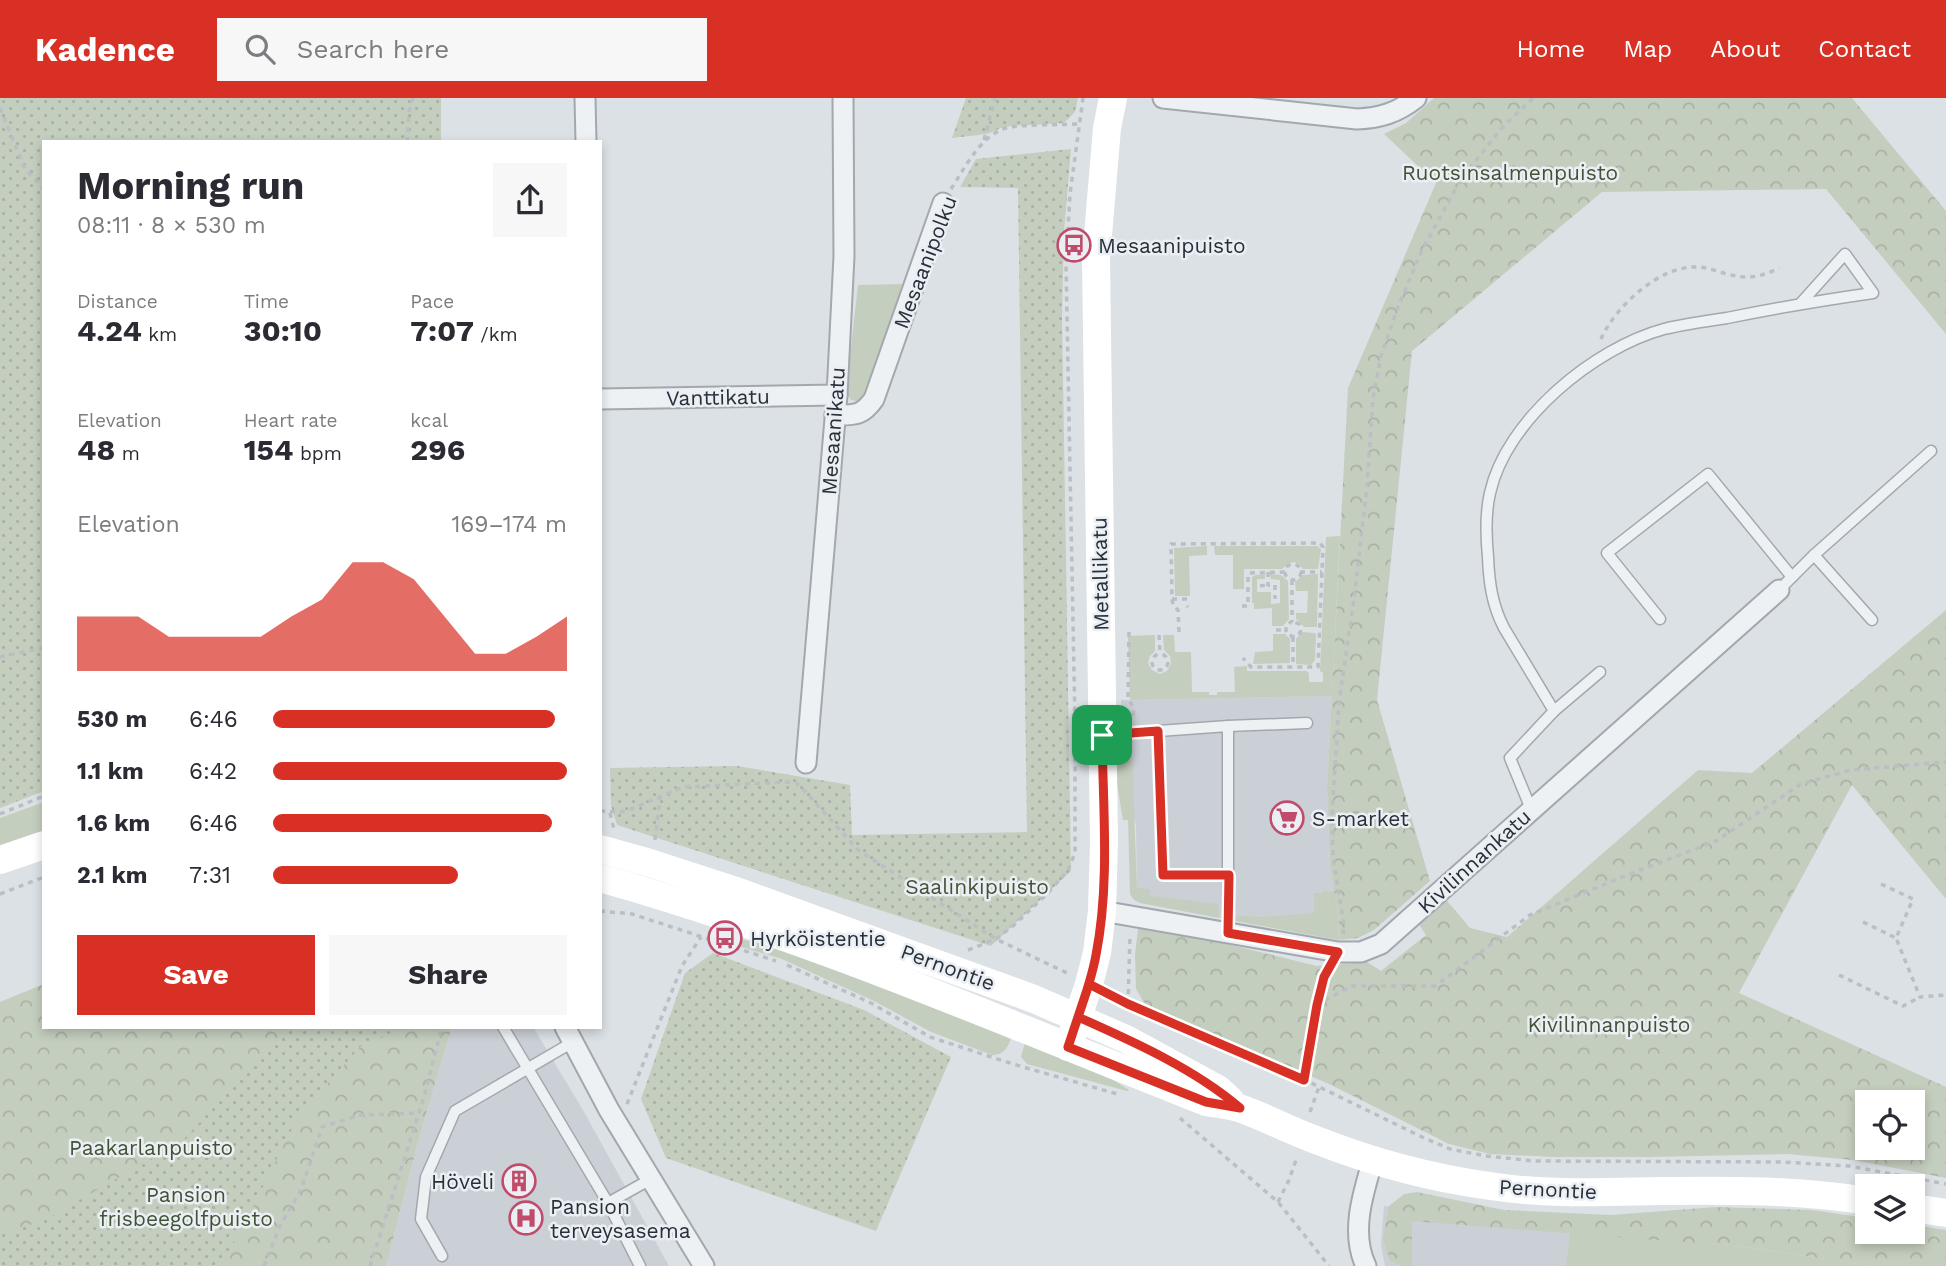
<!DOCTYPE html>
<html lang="en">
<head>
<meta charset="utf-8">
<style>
  body { margin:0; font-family:"Work Sans",sans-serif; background:#f7f7f7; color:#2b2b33; height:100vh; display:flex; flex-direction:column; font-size:26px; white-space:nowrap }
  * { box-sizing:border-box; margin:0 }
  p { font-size:23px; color:#7c7c81 }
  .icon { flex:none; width:38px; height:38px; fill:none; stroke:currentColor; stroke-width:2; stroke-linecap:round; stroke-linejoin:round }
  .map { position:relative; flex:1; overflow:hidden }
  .panel { position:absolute; left:42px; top:42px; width:560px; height:889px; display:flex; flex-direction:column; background:#fff; border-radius:0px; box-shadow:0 4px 10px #0003 }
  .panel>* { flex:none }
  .fabs { position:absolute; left:1855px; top:992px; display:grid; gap:14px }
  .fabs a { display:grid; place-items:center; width:70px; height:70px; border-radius:0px; background:#fff; box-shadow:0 4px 10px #0003; font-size:35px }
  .pin { position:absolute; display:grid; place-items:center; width:60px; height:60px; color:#fff; margin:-30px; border-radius:14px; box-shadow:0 4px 10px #0006 }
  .round { display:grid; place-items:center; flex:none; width:74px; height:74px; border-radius:0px; background:#f7f7f7 }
  .summary { display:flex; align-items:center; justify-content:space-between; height:119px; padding:0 35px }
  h1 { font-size:38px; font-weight:700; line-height:52px }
  .stats { display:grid; grid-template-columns:repeat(3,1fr); gap:10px; height:119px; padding:7px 35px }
  .stats div { display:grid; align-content:center }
  .stats b { font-size:30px; font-weight:700 }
  .stats small { font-size:19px; font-weight:400 }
  .stats p { font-size:19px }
  .chart { height:196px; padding:14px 35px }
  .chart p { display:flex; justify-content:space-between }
  .chart svg { width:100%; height:126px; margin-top:7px; fill:#d93025; opacity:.7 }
  .primary-button { display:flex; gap:14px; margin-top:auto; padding:14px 35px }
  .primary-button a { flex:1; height:80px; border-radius:0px; background:#d93025; color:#fff; font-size:28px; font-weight:700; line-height:80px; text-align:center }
  .primary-button a+a { background:#f7f7f7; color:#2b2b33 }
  ul { padding:0 35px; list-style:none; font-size:23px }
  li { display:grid; grid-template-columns:112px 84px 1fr; align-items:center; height:52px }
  li i { height:18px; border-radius:9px; background:#d93025 }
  header { display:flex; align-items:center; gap:42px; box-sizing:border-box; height:98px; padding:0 35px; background:#d93025; color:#fff }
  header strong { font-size:33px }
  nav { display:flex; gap:38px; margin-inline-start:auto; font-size:24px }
  .search { width:490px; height:63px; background:#f7f7f7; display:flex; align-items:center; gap:18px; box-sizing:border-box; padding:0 24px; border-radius:0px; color:#7c7c81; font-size:26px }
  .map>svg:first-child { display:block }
  .built { fill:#cbd0d6 }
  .grass { fill:#c4cebe }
  .forest { fill:url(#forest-crowns); fill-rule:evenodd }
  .park { fill:url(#park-dots) }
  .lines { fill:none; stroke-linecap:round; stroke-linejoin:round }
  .lane-casing { stroke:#a2a8ae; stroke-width:13 }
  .street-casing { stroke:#a2a8ae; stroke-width:23 }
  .path { stroke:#babfc4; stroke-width:3.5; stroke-dasharray:5 5; stroke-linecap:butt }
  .lane { stroke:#eef1f4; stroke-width:10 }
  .street { stroke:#eef1f4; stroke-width:19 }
  .secondary { stroke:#fff; stroke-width:28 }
  .path-bridge { stroke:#babfc4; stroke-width:3.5; stroke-dasharray:5 5; stroke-linecap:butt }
  .route-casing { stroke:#fff; stroke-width:14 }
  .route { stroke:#d93025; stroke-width:9 }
  .labels { text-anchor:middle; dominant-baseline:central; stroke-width:5; stroke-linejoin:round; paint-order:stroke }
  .park-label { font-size:21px; fill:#3f5436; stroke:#ebeff3 }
  .poi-label { font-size:21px; fill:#27303a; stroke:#ebeff3; text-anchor:start }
  .street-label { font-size:21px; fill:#27303a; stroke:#ebeff3 }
</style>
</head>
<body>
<header>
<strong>Kadence</strong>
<div class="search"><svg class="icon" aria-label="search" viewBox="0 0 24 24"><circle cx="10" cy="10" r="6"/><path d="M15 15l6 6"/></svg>Search here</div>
<nav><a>Home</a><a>Map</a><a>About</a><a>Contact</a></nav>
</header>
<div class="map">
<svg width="1946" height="1168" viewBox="0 0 1946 1168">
  <defs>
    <pattern id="forest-crowns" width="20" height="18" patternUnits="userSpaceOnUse" patternTransform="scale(1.75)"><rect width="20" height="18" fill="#c4cebe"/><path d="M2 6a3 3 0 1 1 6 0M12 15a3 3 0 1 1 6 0" fill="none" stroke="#a8b1a4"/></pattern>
    <pattern id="park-dots" width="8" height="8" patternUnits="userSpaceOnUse" patternTransform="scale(1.75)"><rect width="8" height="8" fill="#c4cebe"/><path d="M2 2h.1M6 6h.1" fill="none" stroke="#a8b1a4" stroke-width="1.8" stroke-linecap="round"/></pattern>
  </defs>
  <rect width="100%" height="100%" fill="#dce1e5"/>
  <!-- built -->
  <g class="built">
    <path d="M1332,598L1327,691L1330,768L1339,823L1334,841L1153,807L1137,790L1136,727L1122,676L1121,602Z"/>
    <path d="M452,929H533L583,1012L669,1168H386L421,1033Z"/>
    <path d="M1384,1108L1570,1135L1567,1168H1385L1381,1147Z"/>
  </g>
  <!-- grass -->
  <g class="grass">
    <path d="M902,186L870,290L865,298L857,303L851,302L846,294L858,187Z"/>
    <path d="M1340,438L1332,598L1130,602L1128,538L1155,537V553L1150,558L1148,565L1152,572L1160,576L1167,573L1171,565L1170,558L1164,552L1163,537H1174L1175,554H1191L1192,594H1209V597H1217V594H1235L1234,569L1247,568V573H1306L1309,575V584H1323V575L1320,573L1326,439Z"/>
    <path d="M1207,448V457L1189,458L1190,498H1175L1174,450Z"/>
    <path d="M1214,448H1317L1321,451L1318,471H1303C1296,460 1289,464 1282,471H1244V491H1233V457H1215Z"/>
    <path d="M1265,476V481H1257V494H1271V506L1280,505V482L1271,481L1270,476L1281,477L1288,483L1289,521L1283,528H1272V510L1254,511V505H1252V479L1256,477Z"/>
    <path d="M1318,476L1317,529H1304L1296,521V515H1307L1308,493H1296L1295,484L1303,477Z"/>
    <path d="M1302,534L1315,535L1316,537L1315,562L1311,567L1296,566V541Z"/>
    <path d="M1273,536H1285L1290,541V565L1253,566L1255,554L1273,553Z"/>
    <path d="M1117,652H1130L1132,654L1137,790L1149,791L1151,798L1218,806L1219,820L1140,805L1134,802L1130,796L1128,722H1123L1117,686Z"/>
    <path d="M44,704V734L0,751V720Z"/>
    <path d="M1323,793L1329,794L1334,793L1339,823L1338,842L1235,823L1237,818L1263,819L1314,815V795H1323Z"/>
    <path d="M730,840L757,844L1013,935C1008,948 1006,957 992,957L931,934L874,903L782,861L728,845Z"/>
    <path d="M1026,941L1086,965L1129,992L1127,993L1027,966L1021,959Z"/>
    <path d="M1570,1134L1744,1149L1873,1168H1566Z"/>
  </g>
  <!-- forest -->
  <g class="forest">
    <path d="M1434,0H1852L1946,113V236L1826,91L1602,94L1412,253L1377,602L1430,783L1374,832L1358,840L1338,842L1339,823L1330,768L1327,691L1348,290L1436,85L1384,36L1406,25Z"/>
    <path d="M1946,512V801L1852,687L1739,895L1946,989V1080L1853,1062L1787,1056L1650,1059H1554L1490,1056L1449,1046L1327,985L1204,934L1145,906L1136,891L1135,857L1138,831L1154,828L1317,868L1367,864L1381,873L1426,837L1418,825L1443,798L1470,830L1507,839L1698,672L1752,675ZM1867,1004H1913V1050H1867Z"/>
    <path d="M44,886V929H452L421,1033L386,1168H0V904Z"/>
    <path d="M1417,1094L1504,1112L1611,1117L1716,1109L1812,1112L1867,1120V1134H1913V1127L1946,1132V1168H1872L1744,1149L1412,1123V1168H1403L1390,1163L1383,1140L1389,1108L1404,1096Z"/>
  </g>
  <!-- park -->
  <g class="park">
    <path d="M0,0H441V44H44V693L0,710Z"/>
    <path d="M966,0H1078L1075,14L1064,25L1011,28L1001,30L987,36L952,40Z"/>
    <path d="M1071,51L1064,134L1062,219L1071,773L991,848L617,727L611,708L610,670L737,668L850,687L852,737L1027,734L1018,90L960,89L976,61Z"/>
    <path d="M713,855L864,912L951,959L876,1133L666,1060L641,1001L685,875Z"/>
    <path d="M289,929H403L361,948L298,1019L246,1122L221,1168H0V1137L45,1122L182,1043Z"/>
  </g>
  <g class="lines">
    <defs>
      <g id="lane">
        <path d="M1814,457L1872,522"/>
        <path d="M1779,492L1814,457L1931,353"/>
        <path d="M1660,521L1607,455L1708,376L1792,479"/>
        <path d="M1554,613L1600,574"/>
        <path d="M1228,628L1307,625"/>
        <path d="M1158,633L1163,777H1229"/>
        <path d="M1103,637L1228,628V835"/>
        <path d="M1531,711L1510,660L1554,613L1504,530C1492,507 1489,484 1488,459C1486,438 1485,416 1490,395C1506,322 1594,250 1664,231C1685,226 1706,223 1727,220C1776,210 1824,202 1873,195L1845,156L1800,206"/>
        <path d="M503,929L608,1105L640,1168"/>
        <path d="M608,1105L651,1081"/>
        <path d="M442,1158L421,1121L426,1079L455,1013L573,944"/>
      </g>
      <g id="street">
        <path d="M585,0L586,44"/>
        <path d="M1163,0L1357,21C1380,20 1397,15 1416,0"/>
        <path d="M600,301L837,297"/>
        <path d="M835,317C855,317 862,318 874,301L943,105"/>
        <path d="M806,665L837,297L844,158L843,0"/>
        <path d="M1102,813L1338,854H1361L1381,846L1779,492"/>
        <path d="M565,929L609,1012L704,1168"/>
        <path d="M1366,1168C1350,1135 1363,1095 1373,1062"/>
      </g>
    </defs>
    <!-- lane casing -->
    <use href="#lane" class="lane-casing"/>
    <!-- street casing -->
    <use href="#street" class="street-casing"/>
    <!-- path -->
    <g class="path">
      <path d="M0,10L25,71L44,91"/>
      <path d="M984,42L995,0"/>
      <path d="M407,44L409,13L413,0"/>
      <path d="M951,91C964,71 981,37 1006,30C1024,26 1059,27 1079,26"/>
      <path d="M1601,241C1615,209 1659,168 1696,169C1703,169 1710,171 1717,173C1742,181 1755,182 1779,170"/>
      <circle cx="1293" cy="474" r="8"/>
      <path d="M1268,474V487H1275V501"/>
      <path d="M1300,474H1322"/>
      <path d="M1292,482V523L1286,528V533L1288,537L1295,539C1301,536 1302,532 1299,526L1292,523"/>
      <path d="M1260,488L1268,487"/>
      <path d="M1172,501H1187L1188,506"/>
      <path d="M1242,508H1248V478L1249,475L1285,474"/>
      <path d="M1276,532H1286"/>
      <path d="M1129,534L1128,600L1133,609L1134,622"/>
      <path d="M1179,534L1178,512L1173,507L1172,501L1171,446L1320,445L1323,449L1318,569H1251L1243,560"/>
      <path d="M1159,537L1160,556"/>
      <path d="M1293,539V569"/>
      <circle cx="1160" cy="564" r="8"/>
      <path d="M0,559L44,550"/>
      <path d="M600,713L621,714L634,710L683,689L788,684L796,685L801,689L858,752L996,841L1069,876"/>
      <path d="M610,715L614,731"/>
      <path d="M0,716L44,698"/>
      <path d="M655,742L660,699"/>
      <path d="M1881,786L1913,801L1896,840L1920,899L1946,897"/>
      <path d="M0,796L44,779"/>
      <path d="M600,813L632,816L776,863"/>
      <path d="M1863,824L1896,840"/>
      <path d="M1343,836L1344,827L1333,758L1332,716L1339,604L1354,501L1367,389L1373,300L1381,258L1398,209L1422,152L1461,81L1501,31L1533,0"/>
      <path d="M968,852L996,841L1013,828L1048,795L1068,772L1075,755V624L1066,167L1070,96L1083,0"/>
      <path d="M787,867L871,905L930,939L1013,966L1117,996"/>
      <path d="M1839,877L1903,908L1920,899"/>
      <path d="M1110,897L1305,982L1422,1039L1450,1051L1486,1058L1534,1063L1783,1064L1849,1068L1946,1086"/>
      <path d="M1128,906L1130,837"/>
      <path d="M1316,907L1352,888H1435L1530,817L1620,780L1716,743L1801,686L1850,672L1946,664"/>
      <path d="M1305,982C1310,950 1312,898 1328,871"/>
      <path d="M627,1006L682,868L701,839"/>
      <path d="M1310,1014L1319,989"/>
      <path d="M1180,1020L1278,1104L1329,1168"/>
      <path d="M1278,1104L1289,1082L1296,1062"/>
      <path d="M264,1168L280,1128L301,1092L322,1029L360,1017L419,1015"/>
      <path d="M370,1168L424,999L442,929"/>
    </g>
    <!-- lane -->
    <use href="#lane" class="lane"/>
    <!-- street -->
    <use href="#street" class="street"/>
    <!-- secondary -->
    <g class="secondary">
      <path d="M600,751L650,765L733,792L1034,901L1126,941L1218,991L1230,1002"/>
      <path d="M0,762L44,747"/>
      <path d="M600,780C807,838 1006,925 1206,1004C1218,1006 1231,1007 1242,1011C1267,1020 1291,1033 1316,1042C1372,1064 1431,1080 1490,1088C1548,1097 1603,1094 1660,1093C1730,1092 1798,1092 1867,1103"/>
      <path d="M1068,949L1089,886L1097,855L1102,813L1104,744L1096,161L1107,30L1113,0"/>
      <path d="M1913,1110L1946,1115"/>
    </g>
    <!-- path-bridge -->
    <path class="path-bridge" d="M1187,508L1188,509"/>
  </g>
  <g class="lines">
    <defs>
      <path id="route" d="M1102,637C1103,710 1110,786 1096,857C1092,879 1085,899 1078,919C1132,943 1195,971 1240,1010L1206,1004L1068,949L1089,886L1128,906L1304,982L1317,907L1324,879L1338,854L1228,835L1229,777H1163L1158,633L1102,637"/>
    </defs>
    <!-- route casing -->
    <use href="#route" class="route-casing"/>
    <!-- route -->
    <use href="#route" class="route"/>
  </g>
  <!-- icons -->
  <defs>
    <symbol id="bus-ring" viewBox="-11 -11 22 22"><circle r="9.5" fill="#ebeff3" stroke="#c04b6b" stroke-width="1.5"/><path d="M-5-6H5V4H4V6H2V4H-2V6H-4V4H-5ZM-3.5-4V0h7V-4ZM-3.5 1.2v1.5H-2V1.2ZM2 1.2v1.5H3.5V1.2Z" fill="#c04b6b"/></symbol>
    <symbol id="supermarket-ring" viewBox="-11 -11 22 22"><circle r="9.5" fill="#ebeff3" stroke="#c04b6b" stroke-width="1.5"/><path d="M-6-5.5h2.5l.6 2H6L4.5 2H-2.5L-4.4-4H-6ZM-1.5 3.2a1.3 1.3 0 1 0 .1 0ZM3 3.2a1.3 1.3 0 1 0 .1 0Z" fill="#c04b6b"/></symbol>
    <symbol id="building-ring" viewBox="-11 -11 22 22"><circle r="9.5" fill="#ebeff3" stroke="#c04b6b" stroke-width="1.5"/><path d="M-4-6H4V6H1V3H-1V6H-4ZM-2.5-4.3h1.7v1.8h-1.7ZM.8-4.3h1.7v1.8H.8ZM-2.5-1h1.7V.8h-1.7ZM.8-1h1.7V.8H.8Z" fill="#c04b6b"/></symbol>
    <symbol id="hospital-ring" viewBox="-11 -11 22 22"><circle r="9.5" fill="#ebeff3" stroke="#c04b6b" stroke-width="1.5"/><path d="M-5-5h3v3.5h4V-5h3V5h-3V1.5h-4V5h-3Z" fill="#c04b6b"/></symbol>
  </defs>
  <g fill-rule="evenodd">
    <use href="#bus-ring" x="1055" y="128" width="38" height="38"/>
    <use href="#supermarket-ring" x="1268" y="701" width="38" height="38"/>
    <use href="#bus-ring" x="706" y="821" width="38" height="38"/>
    <use href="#building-ring" x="500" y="1064" width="38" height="38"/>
    <use href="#hospital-ring" x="507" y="1101" width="38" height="38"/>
  </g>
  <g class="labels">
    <!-- park labels -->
    <g class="park-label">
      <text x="1510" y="74">Ruotsinsalmenpuisto</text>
      <text x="977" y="788">Saalinkipuisto</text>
      <text x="1609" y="926">Kivilinnanpuisto</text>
      <text x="151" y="1049">Paakarlanpuisto</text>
      <text x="186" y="1096">Pansion<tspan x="186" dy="24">frisbeegolfpuisto</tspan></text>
    </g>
    <!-- poi labels -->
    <g class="poi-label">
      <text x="1098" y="147">Mesaanipuisto</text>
      <text x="1312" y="720">S-market</text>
      <text x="750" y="840">Hyrköistentie</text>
      <text x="494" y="1083" text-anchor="end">Höveli</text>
      <text x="550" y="1108">Pansion<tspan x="550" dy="24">terveysasema</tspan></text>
    </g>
    <!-- street labels -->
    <g class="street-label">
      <text transform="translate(925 164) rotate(-69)">Mesaanipolku</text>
      <text transform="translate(718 299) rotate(-1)">Vanttikatu</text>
      <text transform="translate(833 333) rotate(-86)">Mesaanikatu</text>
      <text transform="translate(1100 476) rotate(-91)">Metallikatu</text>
      <text transform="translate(1474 763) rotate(-42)">Kivilinnankatu</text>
      <text transform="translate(948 869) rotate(20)">Pernontie</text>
      <text transform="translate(1548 1091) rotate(3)">Pernontie</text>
    </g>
  </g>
</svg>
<div class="fabs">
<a><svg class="icon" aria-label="locate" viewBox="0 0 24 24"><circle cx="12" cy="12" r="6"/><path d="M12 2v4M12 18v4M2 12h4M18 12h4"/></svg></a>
<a><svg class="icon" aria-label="layers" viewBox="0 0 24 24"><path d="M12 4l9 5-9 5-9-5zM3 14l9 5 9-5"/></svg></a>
</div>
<div class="pin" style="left:1102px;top:637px;background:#1e9e55"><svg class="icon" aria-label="arrive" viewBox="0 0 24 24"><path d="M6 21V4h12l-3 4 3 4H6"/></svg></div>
<section class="panel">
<div class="summary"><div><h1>Morning run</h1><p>08:11 · 8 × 530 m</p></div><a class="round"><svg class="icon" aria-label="share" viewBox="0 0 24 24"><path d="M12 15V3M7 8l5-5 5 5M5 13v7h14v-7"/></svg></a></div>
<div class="stats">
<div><p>Distance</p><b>4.24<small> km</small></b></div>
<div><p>Time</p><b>30:10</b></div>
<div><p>Pace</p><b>7:07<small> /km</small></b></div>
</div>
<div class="stats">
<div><p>Elevation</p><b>48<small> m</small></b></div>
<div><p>Heart rate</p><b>154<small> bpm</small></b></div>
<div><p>kcal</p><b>296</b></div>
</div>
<div class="chart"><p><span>Elevation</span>169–174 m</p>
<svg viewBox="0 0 160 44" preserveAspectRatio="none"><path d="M0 44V25L10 25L20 25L30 32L40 32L50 32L60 32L70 25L80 19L90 6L100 6L110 12L120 25L130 38L140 38L150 32L160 25V44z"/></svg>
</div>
<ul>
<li><b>530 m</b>6:46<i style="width:96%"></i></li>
<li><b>1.1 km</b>6:42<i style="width:100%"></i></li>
<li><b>1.6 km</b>6:46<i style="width:95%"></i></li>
<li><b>2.1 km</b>7:31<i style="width:63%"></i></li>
</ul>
<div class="primary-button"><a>Save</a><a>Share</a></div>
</section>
</div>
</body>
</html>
